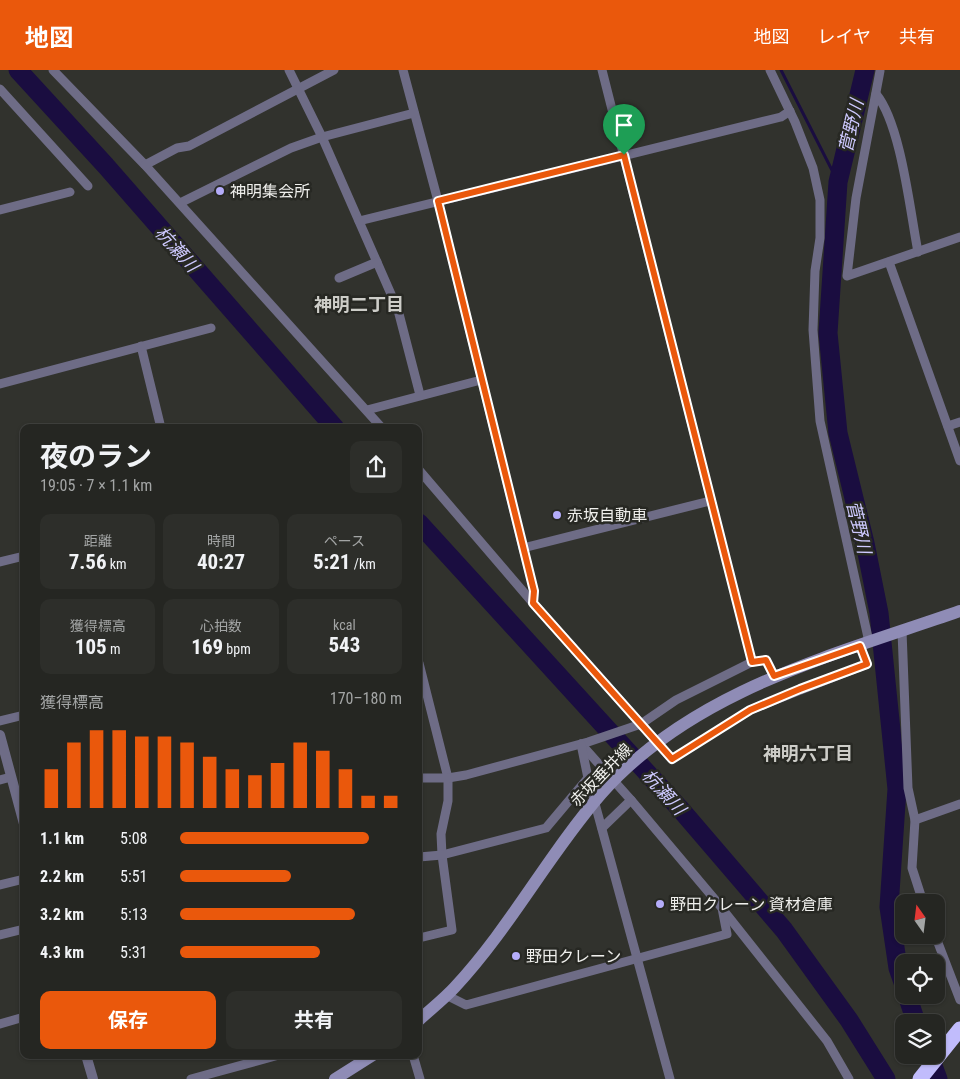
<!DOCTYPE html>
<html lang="ja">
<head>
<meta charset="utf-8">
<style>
  body { margin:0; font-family:"Roboto Condensed","Noto Sans JP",sans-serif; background:#2d2e2a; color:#f1f3f6; height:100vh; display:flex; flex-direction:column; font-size:19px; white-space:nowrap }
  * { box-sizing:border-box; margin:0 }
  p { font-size:16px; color:#a3a5a5 }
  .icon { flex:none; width:28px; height:28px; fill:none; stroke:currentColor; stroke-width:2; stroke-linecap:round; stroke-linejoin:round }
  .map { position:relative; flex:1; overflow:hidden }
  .side { position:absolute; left:20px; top:354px; width:402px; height:635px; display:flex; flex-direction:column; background:#252622; border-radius:10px; box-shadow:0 1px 4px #0004,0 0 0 1px #424340 }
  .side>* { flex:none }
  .needle { width:32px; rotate:346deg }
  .tools { position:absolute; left:895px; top:824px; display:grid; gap:10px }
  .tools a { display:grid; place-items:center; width:50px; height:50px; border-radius:10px; background:#252622; box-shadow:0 1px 4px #0004,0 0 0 1px #424340; font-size:25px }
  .pin { position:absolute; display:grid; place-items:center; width:42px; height:42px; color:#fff; margin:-51px -21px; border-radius:50% 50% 50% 0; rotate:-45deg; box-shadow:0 0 5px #0007 }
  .pin .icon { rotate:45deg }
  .round { display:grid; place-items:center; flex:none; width:52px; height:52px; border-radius:10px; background:#2d2e2a }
  .overview { display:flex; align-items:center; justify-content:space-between; height:85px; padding:0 20px }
  h1 { font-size:28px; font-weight:700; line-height:38px }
  .metrics { display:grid; grid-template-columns:repeat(3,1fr); gap:8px; height:85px; padding:5px 20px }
  .metrics div { display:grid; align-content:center; border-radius:10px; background:#2d2e2a; text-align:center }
  .metrics b { font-size:21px; font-weight:700 }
  .metrics small { font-size:14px; font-weight:400 }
  .metrics p { font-size:14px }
  .chart { height:140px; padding:10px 20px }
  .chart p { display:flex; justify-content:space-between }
  .chart svg { width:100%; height:90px; margin-top:5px; stroke:#ea580c; stroke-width:6 }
  .primary-button { display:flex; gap:10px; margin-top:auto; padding:10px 20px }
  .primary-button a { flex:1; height:58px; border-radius:10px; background:#ea580c; color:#fff; font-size:20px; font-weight:700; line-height:58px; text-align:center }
  .primary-button a+a { background:#2d2e2a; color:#f1f3f6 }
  ul { padding:0 20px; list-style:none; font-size:16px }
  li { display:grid; grid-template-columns:80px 60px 1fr; align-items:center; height:38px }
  li i { height:12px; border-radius:6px; background:#ea580c }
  header { display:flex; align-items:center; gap:30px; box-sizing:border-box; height:70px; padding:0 25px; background:#ea580c; color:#fff }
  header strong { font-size:24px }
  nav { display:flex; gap:28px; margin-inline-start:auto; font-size:18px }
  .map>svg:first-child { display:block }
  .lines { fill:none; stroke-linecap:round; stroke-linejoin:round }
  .stream { stroke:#1a0d40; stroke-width:3 }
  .river { stroke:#1a0d40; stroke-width:19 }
  .minor { stroke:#6e6c86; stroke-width:9 }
  .tertiary { stroke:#6e6c86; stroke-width:10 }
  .secondary { stroke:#8f8cb6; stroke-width:12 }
  .motorway { stroke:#c1bcfc; stroke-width:15 }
  .route-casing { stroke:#fff; stroke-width:10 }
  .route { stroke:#ea580c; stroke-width:6 }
  .poi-dot { fill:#b4acf9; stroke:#272823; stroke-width:2 }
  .labels { text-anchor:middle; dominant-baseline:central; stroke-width:5; stroke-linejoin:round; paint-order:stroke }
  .poi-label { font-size:16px; fill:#efefec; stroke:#272823; text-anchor:start }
  .street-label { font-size:16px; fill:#efefec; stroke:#272823 }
  .water-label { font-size:18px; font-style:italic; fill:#cecaff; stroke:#272823 }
  .neighbourhood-label { font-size:18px; font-weight:bold; fill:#cdcdc8; stroke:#272823 }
</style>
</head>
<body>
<header>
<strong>地図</strong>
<nav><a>地図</a><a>レイヤ</a><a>共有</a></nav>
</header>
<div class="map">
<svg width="960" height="1009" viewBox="0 0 960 1009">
  <rect width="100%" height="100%" fill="#31322d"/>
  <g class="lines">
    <!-- stream -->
    <path class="stream" d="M781,0L838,112"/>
    <!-- river -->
    <g class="river">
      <path d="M18,0L106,96L335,358"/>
      <path d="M865,0L838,112L828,263L838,363L865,473L879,543L897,719L889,837L898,898L904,915"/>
      <path d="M419,453L682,741L784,860L849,950L886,1009"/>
      <path d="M907,925L916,952"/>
      <path d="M929,985L938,1009"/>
    </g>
    <!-- minor -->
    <g class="minor">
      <path d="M53,0L145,95L382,358"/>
      <path d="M289,0L322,67L398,240L420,325"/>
      <path d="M403,0L438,131L523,478L534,521L533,533"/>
      <path d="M602,0L752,592"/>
      <path d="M770,0L795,52L813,98L820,130V168L815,201L813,260L820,351L869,572"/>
      <path d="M880,1L856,128L847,206L960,167"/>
      <path d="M0,19L88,116"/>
      <path d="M876,24C901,54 910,141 918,182"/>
      <path d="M145,95L177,78L189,76L334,0"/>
      <path d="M180,133L291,78L322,67L414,43"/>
      <path d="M0,140L70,122"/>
      <path d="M359,151L781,47L790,41"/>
      <path d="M889,192L960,391"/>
      <path d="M339,208L377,192"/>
      <path d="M141,276L161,358"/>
      <path d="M0,314L211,258"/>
      <path d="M367,340L481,310"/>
      <path d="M948,356L960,352"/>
      <path d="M419,400L533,533L672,689L750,640L867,594L860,576"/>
      <path d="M523,478L710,431"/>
      <path d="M0,492L24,486"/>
      <path d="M902,561L908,718L915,750L912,798L923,832"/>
      <path d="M419,593L448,708V731L441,764L442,785L452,860L419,868"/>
      <path d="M0,651L24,645"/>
      <path d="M581,674L631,730L602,758"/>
      <path d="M419,708H448L466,705L588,672L641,654L676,630L752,592L766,590L774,606"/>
      <path d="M588,708L670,1009"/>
      <path d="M0,710L11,707"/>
      <path d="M915,750L960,734"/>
      <path d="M419,787L442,785L546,758L588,708L581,674"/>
      <path d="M0,815L24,809"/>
      <path d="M724,841L827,971L849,1009"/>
      <path d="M0,865L24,859"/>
      <path d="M935,865L960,930"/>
      <path d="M446,925L466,935L727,864L722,838L631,730"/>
      <path d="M0,954L24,947"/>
      <path d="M413,985L420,1009"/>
      <path d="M191,1009L279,985"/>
    </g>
    <!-- tertiary -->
    <g class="tertiary">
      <path d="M0,665L24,754"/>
      <path d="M86,985L93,1009"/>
    </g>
    <!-- secondary -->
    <g class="secondary">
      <path d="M419,950C431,939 444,929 455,917C510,858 548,785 601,724C693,620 834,585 960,541"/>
      <path d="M335,1009L373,985"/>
    </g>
    <!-- motorway -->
    <path class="motorway" d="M920,1009L960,959"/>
  </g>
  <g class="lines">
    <defs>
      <path id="route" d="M624,85L752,592L766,590L774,606L860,576L867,594L800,619L750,640L672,689L533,533L534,521L438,131Z"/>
    </defs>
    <!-- route casing -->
    <use href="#route" class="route-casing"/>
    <!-- route -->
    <use href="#route" class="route"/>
  </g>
  <!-- markers -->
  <g class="poi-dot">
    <circle cx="220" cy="121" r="5"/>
    <circle cx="557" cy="445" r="5"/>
    <circle cx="660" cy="834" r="5"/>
    <circle cx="516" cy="886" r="5"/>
  </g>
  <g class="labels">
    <!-- poi labels -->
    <g class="poi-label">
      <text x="230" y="121">神明集会所</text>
      <text x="567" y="445">赤坂自動車</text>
      <text x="670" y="834">野田クレーン 資材倉庫</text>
      <text x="526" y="886">野田クレーン</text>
    </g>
    <!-- street labels -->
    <g class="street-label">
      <text transform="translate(601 705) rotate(-46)">赤坂垂井線</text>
    </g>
    <!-- water labels -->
    <g class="water-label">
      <text transform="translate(851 56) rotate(-77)">菅野川</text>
      <text transform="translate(177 179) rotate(48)">杭瀬川</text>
      <text transform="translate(859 457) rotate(77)">菅野川</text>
      <text transform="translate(664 722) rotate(48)">杭瀬川</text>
    </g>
    <!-- neighbourhood labels -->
    <g class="neighbourhood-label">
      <text x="359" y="234">神明二丁目</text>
      <text x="808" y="683">神明六丁目</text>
    </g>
  </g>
</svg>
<div class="tools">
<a><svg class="needle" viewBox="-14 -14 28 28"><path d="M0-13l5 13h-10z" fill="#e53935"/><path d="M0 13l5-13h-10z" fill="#a3a5a5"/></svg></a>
<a><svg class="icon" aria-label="locate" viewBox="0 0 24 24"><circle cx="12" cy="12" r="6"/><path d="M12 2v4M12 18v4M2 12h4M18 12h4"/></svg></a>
<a><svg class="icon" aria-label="layers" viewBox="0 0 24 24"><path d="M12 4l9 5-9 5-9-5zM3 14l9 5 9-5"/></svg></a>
</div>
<div class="pin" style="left:624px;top:85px;background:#1e9e55"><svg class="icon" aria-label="arrive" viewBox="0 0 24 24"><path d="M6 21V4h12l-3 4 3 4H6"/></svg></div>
<section class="side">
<div class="overview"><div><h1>夜のラン</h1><p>19:05 · 7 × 1.1 km</p></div><a class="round"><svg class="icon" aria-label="share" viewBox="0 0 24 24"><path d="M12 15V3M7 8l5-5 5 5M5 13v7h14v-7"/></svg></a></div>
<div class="metrics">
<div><p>距離</p><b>7.56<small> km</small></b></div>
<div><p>時間</p><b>40:27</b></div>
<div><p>ペース</p><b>5:21<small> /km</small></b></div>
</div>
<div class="metrics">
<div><p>獲得標高</p><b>105<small> m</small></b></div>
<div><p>心拍数</p><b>169<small> bpm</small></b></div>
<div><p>kcal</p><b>543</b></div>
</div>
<div class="chart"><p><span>獲得標高</span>170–180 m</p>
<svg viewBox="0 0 160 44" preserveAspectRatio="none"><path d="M5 44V25M15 44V12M25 44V6M35 44V6M45 44V9M55 44V9M65 44V12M75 44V19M85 44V25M95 44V28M105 44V22M115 44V12M125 44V16M135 44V25M145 44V38M155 44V38"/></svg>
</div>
<ul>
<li><b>1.1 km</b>5:08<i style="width:85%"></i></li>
<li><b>2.2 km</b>5:51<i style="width:50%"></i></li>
<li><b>3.2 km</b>5:13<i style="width:79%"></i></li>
<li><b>4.3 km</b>5:31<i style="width:63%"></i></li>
</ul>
<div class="primary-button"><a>保存</a><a>共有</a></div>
</section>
</div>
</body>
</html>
